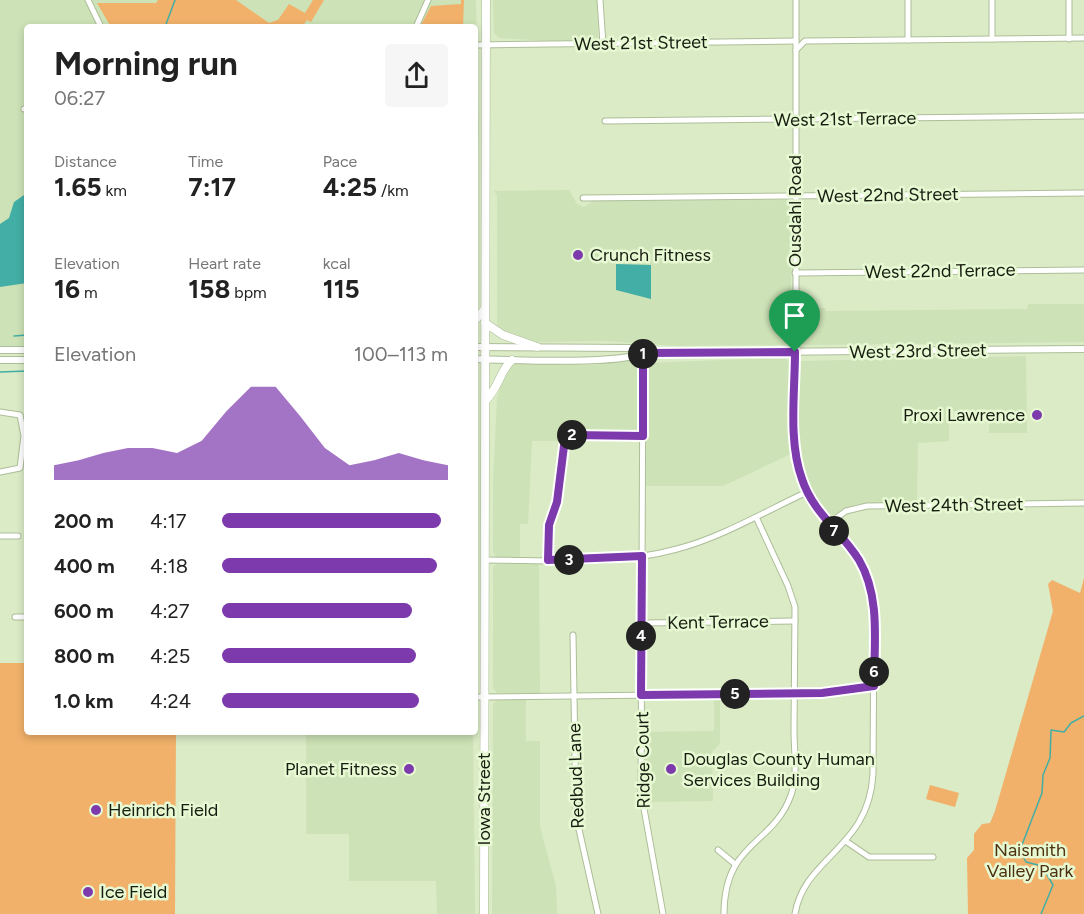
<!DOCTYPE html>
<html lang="en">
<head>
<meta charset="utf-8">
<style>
  body { margin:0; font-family:Figtree,sans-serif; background:#f6f6f6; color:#222; height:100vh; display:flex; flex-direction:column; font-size:22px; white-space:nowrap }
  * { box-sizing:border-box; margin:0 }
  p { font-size:20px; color:#767676 }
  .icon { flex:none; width:33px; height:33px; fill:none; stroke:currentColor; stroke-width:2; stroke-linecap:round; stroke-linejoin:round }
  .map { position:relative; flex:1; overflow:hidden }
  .side { position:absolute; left:24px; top:24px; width:454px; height:711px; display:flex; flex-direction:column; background:#fff; border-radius:6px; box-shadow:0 3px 9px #0003 }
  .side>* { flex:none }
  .pin { position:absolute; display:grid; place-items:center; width:51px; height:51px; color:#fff; margin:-62px -26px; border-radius:50% 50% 50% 0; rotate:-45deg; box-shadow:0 0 6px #0007 }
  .pin .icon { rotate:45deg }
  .km { position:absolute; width:30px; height:30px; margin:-15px; border-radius:50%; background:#222; color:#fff; font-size:16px; line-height:30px; text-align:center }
  .round { display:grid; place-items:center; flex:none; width:63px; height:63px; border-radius:6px; background:#f6f6f6 }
  .overview { display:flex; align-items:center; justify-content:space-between; height:102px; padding:0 30px }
  h1 { font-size:33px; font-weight:700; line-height:45px }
  .stats { display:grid; grid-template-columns:repeat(3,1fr); gap:9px; height:102px; padding:6px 30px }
  .stats div { display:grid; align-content:center }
  .stats b { font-size:26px; font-weight:700 }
  .stats small { font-size:16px; font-weight:400 }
  .stats p { font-size:16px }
  .chart { height:168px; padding:12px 30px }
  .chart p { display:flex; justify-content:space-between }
  .chart svg { width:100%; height:108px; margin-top:6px; fill:#7d3aad; opacity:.7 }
  ul { padding:0 30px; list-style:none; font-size:20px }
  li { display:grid; grid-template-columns:96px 72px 1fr; align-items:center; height:45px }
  li i { height:15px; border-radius:8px; background:#7d3aad }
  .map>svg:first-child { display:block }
  .built { fill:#cde2b6 }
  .green { fill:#f1b16a }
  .water { fill:#43aea5 }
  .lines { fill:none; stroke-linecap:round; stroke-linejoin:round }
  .stream { stroke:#43aea5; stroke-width:1.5 }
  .minor-casing { stroke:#adbe99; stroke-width:7 }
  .major-casing { stroke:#adbe99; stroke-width:8 }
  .highway-casing { stroke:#adbe99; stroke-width:9 }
  .minor { stroke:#fff; stroke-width:5 }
  .major { stroke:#fff; stroke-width:6 }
  .highway { stroke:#fff; stroke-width:8 }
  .route-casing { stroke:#fff; stroke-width:12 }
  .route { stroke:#7d3aad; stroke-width:8 }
  .poi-dot { fill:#7d3aad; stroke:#e7f9d3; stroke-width:2 }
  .labels { text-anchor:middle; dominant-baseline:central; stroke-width:5; stroke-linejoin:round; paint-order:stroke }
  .street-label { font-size:18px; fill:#171d10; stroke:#e7f9d3 }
  .poi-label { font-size:18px; fill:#171d10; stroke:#e7f9d3; text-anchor:start }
  .park-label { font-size:18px; fill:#4c3110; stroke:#e7f9d3 }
</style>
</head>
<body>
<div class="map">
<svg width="1084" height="914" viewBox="0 0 1084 914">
  <rect width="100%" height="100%" fill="#daebc6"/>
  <!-- built -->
  <g class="built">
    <path d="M0,0H476L479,131L476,197V27H27V346H0Z"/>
    <path d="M493,0H597L598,37L593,41H549L499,38L494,33Z"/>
    <path d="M569,190L577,204L584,207L593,201L788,200L792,227L790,342L785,345L677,346L606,341L535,342L517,339L497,327V195L494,191Z"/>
    <path d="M1028,304H1084V342L805,345L799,340L798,308H825L826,311L1027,309Z"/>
    <path d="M1026,356L1027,433H989V411H949V441L918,443L917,502L858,504L828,517L821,511L804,479L799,453L798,397L801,361Z"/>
    <path d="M748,359H786L791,363L793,453L723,486H646L647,363Z"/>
    <path d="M620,361H637L640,365L639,431L571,432L565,435L561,441H532L528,524H520V557H496L493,552V484L497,398L504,373L516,363L593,365Z"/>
    <path d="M539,563L540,693H497L493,688V567L497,564Z"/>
    <path d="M714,697H720V743L712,752L713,801L645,802L644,732L714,731Z"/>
    <path d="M498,699H526V741H540V827L556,886L557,914H492L493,704Z"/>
    <path d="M306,732H473L475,914H437L436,881H349V834H306Z"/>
  </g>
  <!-- green -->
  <g class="green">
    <path d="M158,0H236L269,23L278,20L289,4L305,13L313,0H324L311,22L307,20L302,27H111L97,3H156Z"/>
    <path d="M461,0H464L463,27H420L431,6L461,4Z"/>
    <path d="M1084,578V914H968L967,858L974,850V834L982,824L990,823L995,811L1053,611L1048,584L1052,580L1080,593Z"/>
    <path d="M0,663H27V732H176L175,914H0Z"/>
    <path d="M930,785L959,793L955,807L926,799Z"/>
  </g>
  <!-- water -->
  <g class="water">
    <path d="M27,193V283L0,287V224L9,218L14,202Z"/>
    <path d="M616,264L651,265V299L616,290Z"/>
  </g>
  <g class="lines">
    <!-- stream -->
    <g class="stream">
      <path d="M165,27L175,0"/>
      <path d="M14,336L27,335"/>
      <path d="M0,372L27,371"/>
      <path d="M1041,914L1053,885L1042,866L1026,862L1020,850L1042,793L1043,775L1050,758L1051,730L1064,732L1071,723L1084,716"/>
    </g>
    <defs>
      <g id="minor">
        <path d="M88,0L101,27"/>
        <path d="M600,0L603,44"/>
        <path d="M908,0V40"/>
        <path d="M992,0V39"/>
        <path d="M1069,0V39"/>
        <path d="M416,27L428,0"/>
        <path d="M476,45L796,41"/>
        <path d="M796,50L805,41L1084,38"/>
        <path d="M24,109L27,110"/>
        <path d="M605,121L1084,116"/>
        <path d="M583,198L1084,193"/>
        <path d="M795,273L1084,270"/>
        <path d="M643,353L641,792L663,914"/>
        <path d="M0,412L20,415L24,436L20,468L0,472"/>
        <path d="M828,524L846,511L867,506L1084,503"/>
        <path d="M0,536H18"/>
        <path d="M484,560C548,560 615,566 677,549C722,537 764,512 807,492"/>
        <path d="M548,560L549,525L557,502L565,438L572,435L643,436"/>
        <path d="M15,617H27"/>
        <path d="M641,623L795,621"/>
        <path d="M573,635L576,816L598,914"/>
        <path d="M476,697H486"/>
        <path d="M484,697L822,693L874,686"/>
        <path d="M847,842L869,857H933"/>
        <path d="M718,850L735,864"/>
        <path d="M724,914C724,841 773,846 791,795C798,775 794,751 794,731C794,690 795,649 795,607L788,586L756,517"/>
        <path d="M795,914C804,857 869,849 873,774L874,610C870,561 842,547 817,510C805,492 799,474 796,453V0"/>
      </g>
      <g id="major">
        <path d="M476,347L634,348L643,353"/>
        <path d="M0,350H27"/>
        <path d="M476,359C510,360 617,365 643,353L1084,349"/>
        <path d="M0,360H27"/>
      </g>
      <g id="highway">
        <path d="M476,319L485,309"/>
        <path d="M485,323L503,335L537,347"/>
        <path d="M485,401C500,387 499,371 512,360"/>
        <path d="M484,914L486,0"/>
      </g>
    </defs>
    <!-- minor casing -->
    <use href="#minor" class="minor-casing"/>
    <!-- major casing -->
    <use href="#major" class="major-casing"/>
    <!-- highway casing -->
    <use href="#highway" class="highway-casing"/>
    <!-- minor -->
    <use href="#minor" class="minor"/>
    <!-- major -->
    <use href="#major" class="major"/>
    <!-- highway -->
    <use href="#highway" class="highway"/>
  </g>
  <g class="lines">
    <defs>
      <path id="route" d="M795,352C795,392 788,441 802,479C813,513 841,531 859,560C881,597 874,645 874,686L822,693L641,695L642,556L548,560L549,525L557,502L565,438L572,435L643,436V353Z"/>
    </defs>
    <!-- route casing -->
    <use href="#route" class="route-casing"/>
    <!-- route -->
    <use href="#route" class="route"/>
  </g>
  <!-- markers -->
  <g class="poi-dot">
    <circle cx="578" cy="255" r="6"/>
    <circle cx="1037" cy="415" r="6"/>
    <circle cx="409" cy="769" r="6"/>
    <circle cx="671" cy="769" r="6"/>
    <circle cx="96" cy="810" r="6"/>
    <circle cx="88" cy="892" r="6"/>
  </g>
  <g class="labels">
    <!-- street labels -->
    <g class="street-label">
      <text transform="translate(641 43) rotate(-1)">West 21st Street</text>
      <text transform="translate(845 119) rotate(-1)">West 21st Terrace</text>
      <text transform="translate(888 195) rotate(-1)">West 22nd Street</text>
      <text transform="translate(795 211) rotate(-90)">Ousdahl Road</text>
      <text transform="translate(940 271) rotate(-1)">West 22nd Terrace</text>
      <text transform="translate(918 351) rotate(-1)">West 23rd Street</text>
      <text transform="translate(954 505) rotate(-1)">West 24th Street</text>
      <text transform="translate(718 622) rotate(-1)">Kent Terrace</text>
      <text transform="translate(643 760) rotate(-91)">Ridge Court</text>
      <text transform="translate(576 776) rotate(-92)">Redbud Lane</text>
      <text transform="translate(484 799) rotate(-90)">Iowa Street</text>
    </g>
    <!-- poi labels -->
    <g class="poi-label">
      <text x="590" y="255">Crunch Fitness</text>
      <text x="1025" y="415" text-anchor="end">Proxi Lawrence</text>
      <text x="683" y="759">Douglas County Human<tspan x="683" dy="21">Services Building</tspan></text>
      <text x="397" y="769" text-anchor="end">Planet Fitness</text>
      <text x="108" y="810">Heinrich Field</text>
      <text x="100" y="892">Ice Field</text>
    </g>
    <!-- park labels -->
    <g class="park-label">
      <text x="1030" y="850">Naismith<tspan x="1030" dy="21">Valley Park</tspan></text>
    </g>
  </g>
</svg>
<div class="pin" style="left:795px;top:352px;background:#1e9e55"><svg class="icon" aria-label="arrive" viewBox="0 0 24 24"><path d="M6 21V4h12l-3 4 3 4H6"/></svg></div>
<b class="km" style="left:643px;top:354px">1</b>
<b class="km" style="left:572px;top:435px">2</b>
<b class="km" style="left:569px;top:560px">3</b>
<b class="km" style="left:641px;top:636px">4</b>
<b class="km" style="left:735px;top:694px">5</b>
<b class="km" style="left:874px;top:672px">6</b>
<b class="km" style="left:834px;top:531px">7</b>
<section class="side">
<div class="overview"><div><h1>Morning run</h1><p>06:27</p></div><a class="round"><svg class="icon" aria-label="share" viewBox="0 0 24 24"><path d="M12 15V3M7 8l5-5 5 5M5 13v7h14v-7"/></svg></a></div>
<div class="stats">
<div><p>Distance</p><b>1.65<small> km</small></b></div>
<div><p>Time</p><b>7:17</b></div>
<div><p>Pace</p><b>4:25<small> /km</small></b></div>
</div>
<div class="stats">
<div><p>Elevation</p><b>16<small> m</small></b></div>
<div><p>Heart rate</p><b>158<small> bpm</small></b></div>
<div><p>kcal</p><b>115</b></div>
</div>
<div class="chart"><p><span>Elevation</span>100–113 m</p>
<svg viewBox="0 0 160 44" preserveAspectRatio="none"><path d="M0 44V38L10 36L20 33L30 31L40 31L50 33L60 28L70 16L80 6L90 6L100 18L110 31L120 38L130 36L140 33L150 36L160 38V44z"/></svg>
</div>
<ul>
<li><b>200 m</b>4:17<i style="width:97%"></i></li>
<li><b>400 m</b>4:18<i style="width:95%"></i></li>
<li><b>600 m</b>4:27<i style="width:84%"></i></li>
<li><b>800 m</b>4:25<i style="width:86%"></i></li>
<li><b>1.0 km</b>4:24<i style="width:87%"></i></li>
</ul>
</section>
</div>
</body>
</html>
